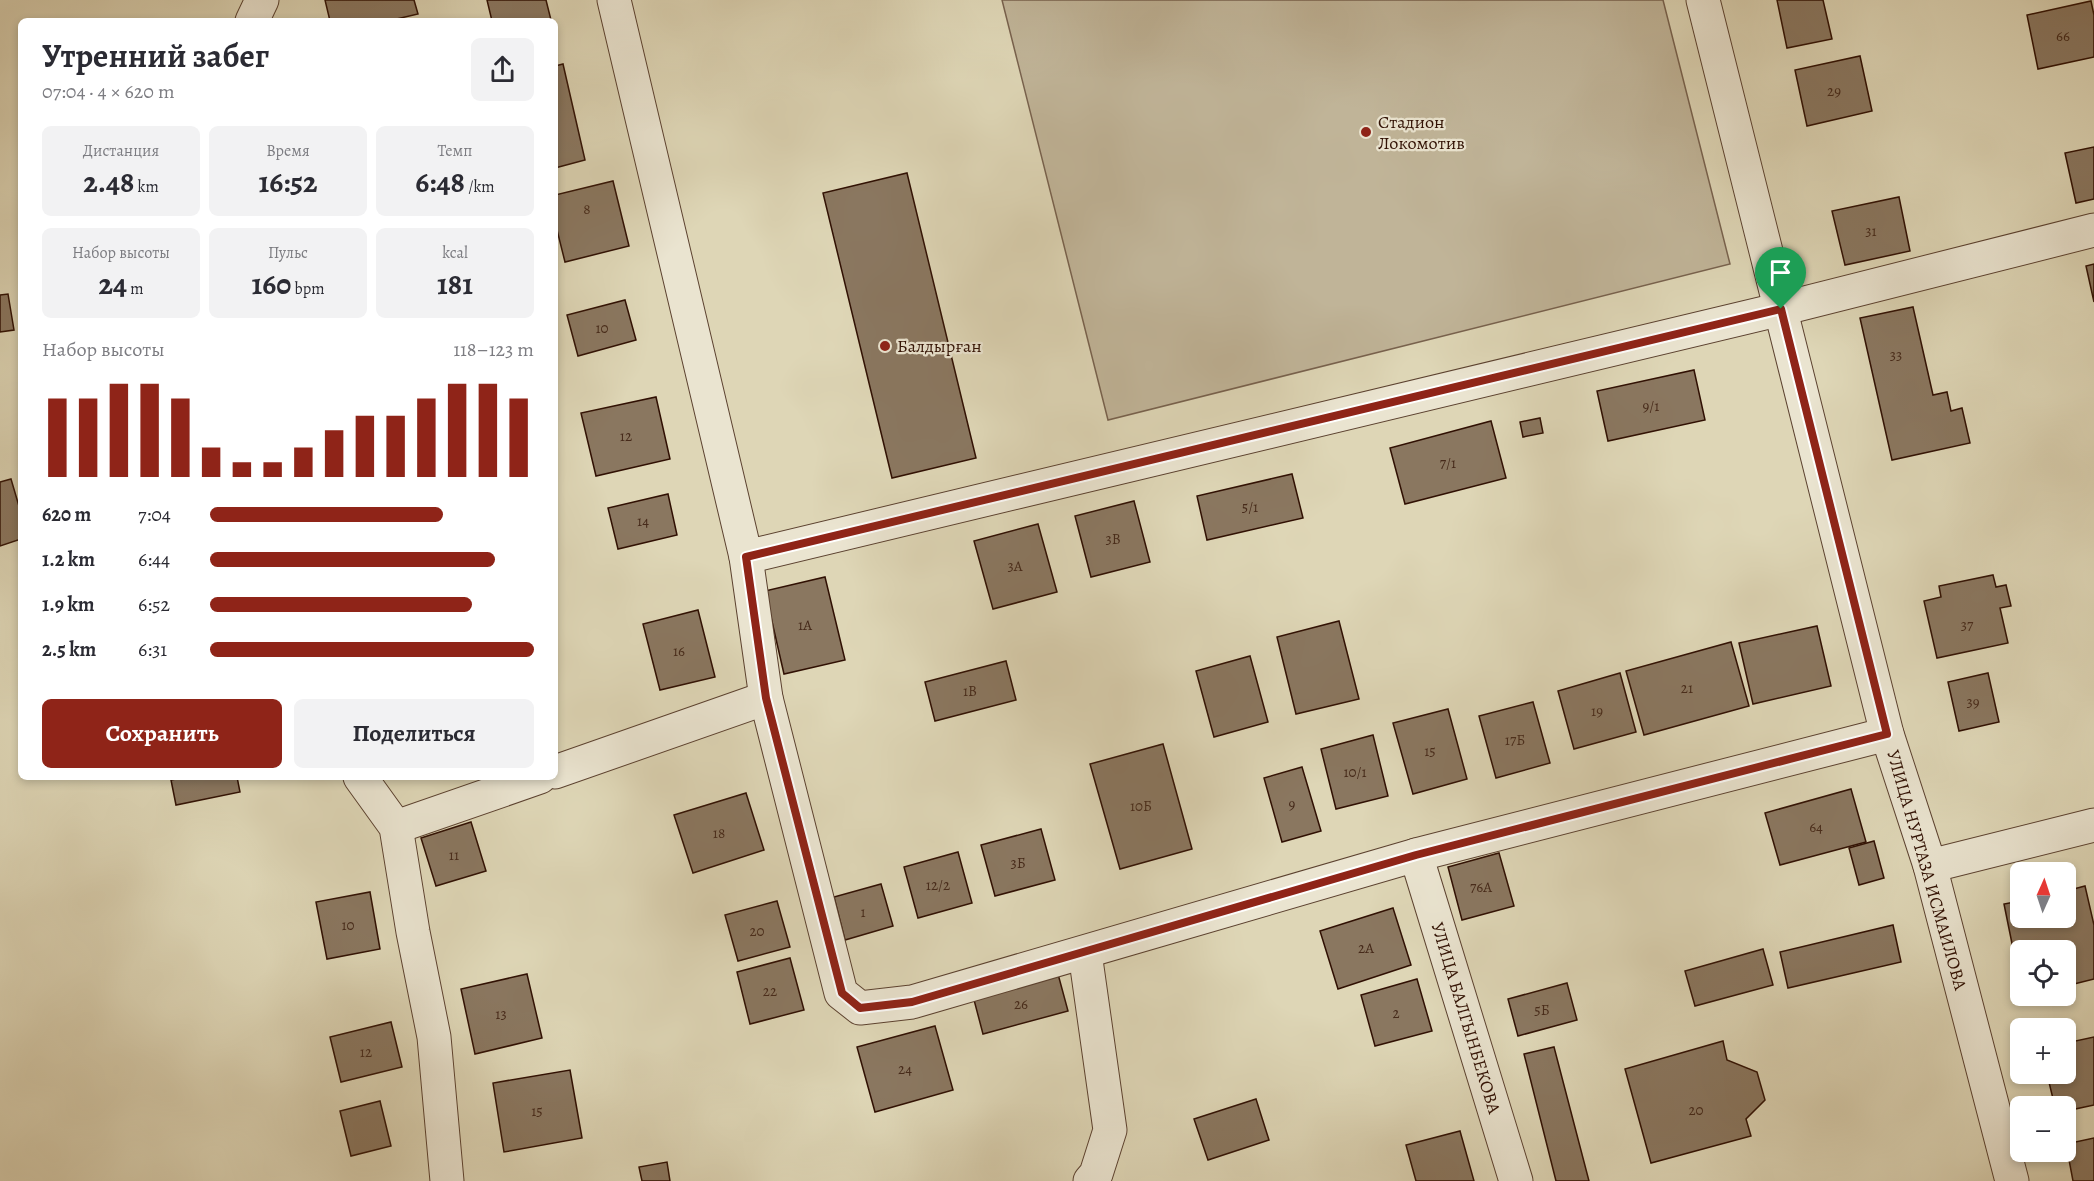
<!DOCTYPE html>
<html lang="ru">
<head>
<meta charset="utf-8">
<style>
  body { margin:0; font-family:Alegreya,serif; background:#f2f2f3; color:#2b2b33; height:100vh; display:flex; flex-direction:column; font-size:22px; white-space:nowrap }
  * { box-sizing:border-box; margin:0 }
  p { font-size:20px; color:#7c7c81 }
  .icon { flex:none; width:33px; height:33px; fill:none; stroke:currentColor; stroke-width:2; stroke-linecap:round; stroke-linejoin:round }
  .map { position:relative; flex:1; overflow:hidden }
  .drawer { position:absolute; left:18px; top:18px; width:540px; height:762px; display:flex; flex-direction:column; background:#fff; border-radius:9px; box-shadow:0 3px 9px #0003 }
  .drawer>* { flex:none }
  .needle { width:39px; rotate:3deg }
  .fabs { position:absolute; left:2010px; top:862px; display:grid; gap:12px }
  .fabs a { display:grid; place-items:center; width:66px; height:66px; border-radius:9px; background:#fff; box-shadow:0 3px 9px #0003; font-size:30px }
  .pin { position:absolute; display:grid; place-items:center; width:51px; height:51px; color:#fff; margin:-62px -26px; border-radius:50% 50% 50% 0; rotate:-45deg; box-shadow:0 0 6px #0007 }
  .pin .icon { rotate:45deg }
  .round { display:grid; place-items:center; flex:none; width:63px; height:63px; border-radius:9px; background:#f2f2f3 }
  .overview { display:flex; align-items:center; justify-content:space-between; height:102px; padding:0 24px }
  h1 { font-size:33px; font-weight:600; line-height:45px }
  .figures { display:grid; grid-template-columns:repeat(3,1fr); gap:9px; height:102px; padding:6px 24px }
  .figures div { display:grid; align-content:center; border-radius:9px; background:#f2f2f3; text-align:center }
  .figures b { font-size:30px; font-weight:600 }
  .figures small { font-size:16px; font-weight:400 }
  .figures p { font-size:16px }
  .chart { height:168px; padding:12px 24px }
  .chart p { display:flex; justify-content:space-between }
  .chart svg { width:100%; height:108px; margin-top:6px; stroke:#8f2418; stroke-width:6 }
  .action { display:flex; gap:12px; margin-top:auto; padding:12px 24px }
  .action a { flex:1; height:69px; border-radius:9px; background:#8f2418; color:#fff; font-size:24px; font-weight:600; line-height:69px; text-align:center }
  .action a+a { background:#f2f2f3; color:#2b2b33 }
  ul { padding:0 24px; list-style:none; font-size:20px }
  li { display:grid; grid-template-columns:96px 72px 1fr; align-items:center; height:45px }
  li i { height:15px; border-radius:8px; background:#8f2418 }
  .map>svg:first-child { display:block }
  .green { fill:#c0b498; stroke:#78624e; stroke-width:1.5 }
  .building { fill:#8a7760; stroke:#301003; stroke-width:1.5 }
  .lines { fill:none; stroke-linecap:round; stroke-linejoin:round }
  .street-casing { stroke:#5c4230; stroke-width:35 }
  .street { stroke:#eae4d0; stroke-width:33 }
  .route-casing { stroke:#fff; stroke-width:12 }
  .route { stroke:#8f2418; stroke-width:8 }
  .poi-dot { fill:#8f2418; stroke:#eae4d0; stroke-width:2 }
  .labels { text-anchor:middle; dominant-baseline:central; stroke-width:4.5; stroke-linejoin:round; paint-order:stroke }
  .number-label { font-size:15px; fill:#462a1a }
  .poi-label { font-size:18px; fill:#301003; stroke:#eae4d0; text-anchor:start }
  .street-label { font-size:18px; fill:#301003; stroke:#eae4d0 }
</style>
</head>
<body>
<div class="map">
<svg width="2094" height="1181" viewBox="0 0 2094 1181">
  <rect width="100%" height="100%" fill="#ded6b6"/>
  <filter id="stains"><feTurbulence type="fractalNoise" baseFrequency=".00333" numOctaves="4"/><feColorMatrix values="0 0 0 0 .2 0 0 0 0 .09 0 0 0 0 .02 0 0 0 .5 -.17"/></filter>
  <radialGradient id="worn" r=".72"><stop offset=".6" stop-color="#630" stop-opacity="0"/><stop offset="1" stop-color="#630" stop-opacity=".3"/></radialGradient>
  <!-- green -->
  <path class="green" d="M1002,0H1663L1730,264L1108,420Z"/>
  <!-- building -->
  <g class="building">
    <path d="M325,0H414L418,14L388,21H330Z"/>
    <path d="M487,0H546L551,20L492,21Z"/>
    <path d="M1777,0H1823L1832,39L1787,48Z"/>
    <path d="M2091,1L2094,15V57L2038,69L2027,15Z"/>
    <path d="M1860,56L1872,111L1807,126L1795,70Z"/>
    <path d="M563,64L585,160L555,168V66Z"/>
    <path d="M2094,147V199L2076,203L2065,153Z"/>
    <path d="M907,173L976,458L892,478L823,193Z"/>
    <path d="M613,181L629,246L565,262L555,222V195Z"/>
    <path d="M1899,197L1910,251L1845,265L1832,211Z"/>
    <path d="M2094,264V302L2086,266Z"/>
    <path d="M8,294L14,330L0,332V295Z"/>
    <path d="M625,300L636,340L578,356L567,315Z"/>
    <path d="M1913,307L1933,395L1947,392L1951,411L1962,408L1970,443L1892,460L1860,318Z"/>
    <path d="M1694,370L1705,420L1608,441L1597,391Z"/>
    <path d="M656,397L670,459L596,476L581,413Z"/>
    <path d="M1540,418L1543,433L1523,437L1520,422Z"/>
    <path d="M1491,421L1506,478L1405,504L1390,448Z"/>
    <path d="M1292,474L1303,518L1207,540L1197,496Z"/>
    <path d="M11,479L21,513V539L0,546V482Z"/>
    <path d="M668,494L677,535L618,549L608,508Z"/>
    <path d="M1134,501L1150,562L1091,577L1075,516Z"/>
    <path d="M1038,524L1057,592L993,609L974,541Z"/>
    <path d="M1993,575L1996,587L2006,585L2011,606L2000,608L2008,643L1937,658L1924,601L1941,597L1939,586Z"/>
    <path d="M825,577L845,660L784,674L765,591Z"/>
    <path d="M698,610L715,677L660,690L643,624Z"/>
    <path d="M1339,621L1359,699L1296,714L1277,637Z"/>
    <path d="M1817,626L1831,686L1753,704L1739,643Z"/>
    <path d="M1731,642L1749,706L1644,735L1626,671Z"/>
    <path d="M1250,656L1268,722L1214,737L1196,671Z"/>
    <path d="M1006,661L1016,700L935,721L925,682Z"/>
    <path d="M1620,673L1636,732L1574,749L1558,691Z"/>
    <path d="M1988,673L1999,722L1959,731L1948,682Z"/>
    <path d="M1533,702L1550,763L1496,778L1479,716Z"/>
    <path d="M1448,709L1467,779L1413,794L1393,723Z"/>
    <path d="M1373,735L1388,796L1336,809L1321,749Z"/>
    <path d="M1163,744L1192,849L1120,869L1090,764Z"/>
    <path d="M1302,767L1321,831L1282,842L1264,778Z"/>
    <path d="M186,777H237L240,792L176,805L171,780Z"/>
    <path d="M1851,789L1866,842L1780,865L1765,813Z"/>
    <path d="M746,793L764,850L693,873L674,815Z"/>
    <path d="M471,822L486,871L436,886L421,838Z"/>
    <path d="M1041,829L1055,880L995,896L981,845Z"/>
    <path d="M1874,841L1884,878L1859,885L1849,848Z"/>
    <path d="M958,852L972,903L918,918L904,867Z"/>
    <path d="M1499,853L1514,906L1462,920L1448,867Z"/>
    <path d="M881,884L893,926L845,940L834,897Z"/>
    <path d="M2085,886L2094,925V979L2066,986V951H2020V983L2004,904L2020,901V918H2066V891Z"/>
    <path d="M370,892L380,949L327,959L316,902Z"/>
    <path d="M777,901L790,947L738,961L725,915Z"/>
    <path d="M1393,908L1411,965L1338,989L1320,931Z"/>
    <path d="M1893,925L1901,962L1788,988L1780,952Z"/>
    <path d="M1763,949L1773,985L1695,1006L1685,971Z"/>
    <path d="M790,958L804,1010L750,1024L737,972Z"/>
    <path d="M527,974L542,1038L475,1054L461,989Z"/>
    <path d="M1058,974L1068,1011L983,1034L973,996Z"/>
    <path d="M1417,979L1432,1031L1375,1046L1361,995Z"/>
    <path d="M1567,983L1577,1020L1518,1036L1508,999Z"/>
    <path d="M391,1022L402,1067L341,1082L330,1037Z"/>
    <path d="M935,1026L953,1090L875,1112L857,1047Z"/>
    <path d="M2094,1037V1105L2066,1111V1107H2055L2047,1074H2066V1043Z"/>
    <path d="M1723,1041L1727,1060L1757,1072L1765,1100L1746,1119L1751,1136L1651,1163L1625,1069Z"/>
    <path d="M1554,1047L1589,1181H1556L1524,1054Z"/>
    <path d="M570,1070L582,1138L504,1152L493,1083Z"/>
    <path d="M1256,1099L1269,1140L1208,1160L1194,1119Z"/>
    <path d="M380,1101L391,1146L351,1156L340,1111Z"/>
    <path d="M1460,1131L1474,1181H1416L1406,1145Z"/>
    <path d="M2094,1138V1181H2073L2066,1144Z"/>
    <path d="M667,1162L670,1181H642L639,1167Z"/>
  </g>
  <g class="lines">
    <defs>
      <g id="street">
        <path d="M614,0L746,557L1781,309L2094,230"/>
        <path d="M1703,0L1887,734L1930,866L2012,1181"/>
        <path d="M252,21L262,0"/>
        <path d="M746,557L766,698L841,993L860,1008L912,1002L1416,855L1887,734"/>
        <path d="M555,772L766,698"/>
        <path d="M360,777L396,827L413,932L434,1037L447,1181"/>
        <path d="M396,827L540,777"/>
        <path d="M1416,855L1516,1181"/>
        <path d="M1930,866L2094,825"/>
        <path d="M1085,953L1110,1130L1096,1174L1090,1181"/>
      </g>
    </defs>
    <!-- street casing -->
    <use href="#street" class="street-casing"/>
    <!-- street -->
    <use href="#street" class="street"/>
  </g>
  <g class="lines">
    <defs>
      <path id="route" d="M1781,309L1887,734L1416,855L912,1002L860,1008L842,993L766,698L746,557Z"/>
    </defs>
    <!-- route casing -->
    <use href="#route" class="route-casing"/>
    <!-- route -->
    <use href="#route" class="route"/>
  </g>
  <!-- markers -->
  <g class="poi-dot">
    <circle cx="1366" cy="132" r="6"/>
    <circle cx="885" cy="346" r="6"/>
  </g>
  <g class="labels">
    <!-- number labels -->
    <g class="number-label">
      <text x="2063" y="36">66</text>
      <text x="1834" y="91">29</text>
      <text x="587" y="209">8</text>
      <text x="1871" y="231">31</text>
      <text x="602" y="328">10</text>
      <text x="1896" y="355">33</text>
      <text x="1651" y="406">9/1</text>
      <text x="626" y="436">12</text>
      <text x="1448" y="463">7/1</text>
      <text x="1250" y="507">5/1</text>
      <text x="643" y="521">14</text>
      <text x="1113" y="539">3В</text>
      <text x="1015" y="566">3А</text>
      <text x="805" y="625">1А</text>
      <text x="1967" y="625">37</text>
      <text x="679" y="651">16</text>
      <text x="1687" y="688">21</text>
      <text x="970" y="691">1В</text>
      <text x="1973" y="702">39</text>
      <text x="1597" y="711">19</text>
      <text x="1515" y="740">17Б</text>
      <text x="1430" y="751">15</text>
      <text x="1355" y="772">10/1</text>
      <text x="1292" y="804">9</text>
      <text x="1141" y="806">10Б</text>
      <text x="1816" y="827">64</text>
      <text x="719" y="833">18</text>
      <text x="454" y="855">11</text>
      <text x="1018" y="863">3Б</text>
      <text x="938" y="885">12/2</text>
      <text x="1481" y="887">76А</text>
      <text x="863" y="912">1</text>
      <text x="348" y="925">10</text>
      <text x="757" y="931">20</text>
      <text x="1366" y="948">2А</text>
      <text x="770" y="991">22</text>
      <text x="1021" y="1004">26</text>
      <text x="1542" y="1010">5Б</text>
      <text x="1396" y="1013">2</text>
      <text x="501" y="1014">13</text>
      <text x="366" y="1052">12</text>
      <text x="905" y="1069">24</text>
      <text x="1696" y="1110">20</text>
      <text x="537" y="1111">15</text>
    </g>
    <!-- poi labels -->
    <g class="poi-label">
      <text x="1378" y="122">Стадион<tspan x="1378" dy="21">Локомотив</tspan></text>
      <text x="897" y="346">Балдырған</text>
    </g>
    <!-- street labels -->
    <g class="street-label">
      <text transform="translate(1927 870) rotate(74)">УЛИЦА НУРТАЗА ИСМАИЛОВА</text>
      <text transform="translate(1466 1018) rotate(73)">УЛИЦА БАЛГЫНБЕКОВА</text>
    </g>
  </g>
  <rect width="100%" height="100%" filter="url(#stains)"/>
  <rect width="100%" height="100%" fill="url(#worn)"/>
</svg>
<div class="fabs">
<a><svg class="needle" viewBox="-14 -14 28 28"><path d="M0-13l5 13h-10z" fill="#e53935"/><path d="M0 13l5-13h-10z" fill="#7c7c81"/></svg></a>
<a><svg class="icon" aria-label="locate" viewBox="0 0 24 24"><circle cx="12" cy="12" r="6"/><path d="M12 2v4M12 18v4M2 12h4M18 12h4"/></svg></a>
<a>+</a>
<a>−</a>
</div>
<div class="pin" style="left:1781px;top:309px;background:#1e9e55"><svg class="icon" aria-label="arrive" viewBox="0 0 24 24"><path d="M6 21V4h12l-3 4 3 4H6"/></svg></div>
<section class="drawer">
<div class="overview"><div><h1>Утренний забег</h1><p>07:04 · 4 × 620 m</p></div><a class="round"><svg class="icon" aria-label="share" viewBox="0 0 24 24"><path d="M12 15V3M7 8l5-5 5 5M5 13v7h14v-7"/></svg></a></div>
<div class="figures">
<div><p>Дистанция</p><b>2.48<small> km</small></b></div>
<div><p>Время</p><b>16:52</b></div>
<div><p>Темп</p><b>6:48<small> /km</small></b></div>
</div>
<div class="figures">
<div><p>Набор высоты</p><b>24<small> m</small></b></div>
<div><p>Пульс</p><b>160<small> bpm</small></b></div>
<div><p>kcal</p><b>181</b></div>
</div>
<div class="chart"><p><span>Набор высоты</span>118–123 m</p>
<svg viewBox="0 0 160 44" preserveAspectRatio="none"><path d="M5 44V12M15 44V12M25 44V6M35 44V6M45 44V12M55 44V32M65 44V38M75 44V38M85 44V32M95 44V25M105 44V19M115 44V19M125 44V12M135 44V6M145 44V6M155 44V12"/></svg>
</div>
<ul>
<li><b>620 m</b>7:04<i style="width:72%"></i></li>
<li><b>1.2 km</b>6:44<i style="width:88%"></i></li>
<li><b>1.9 km</b>6:52<i style="width:81%"></i></li>
<li><b>2.5 km</b>6:31<i style="width:100%"></i></li>
</ul>
<div class="action"><a>Сохранить</a><a>Поделиться</a></div>
</section>
</div>
</body>
</html>
